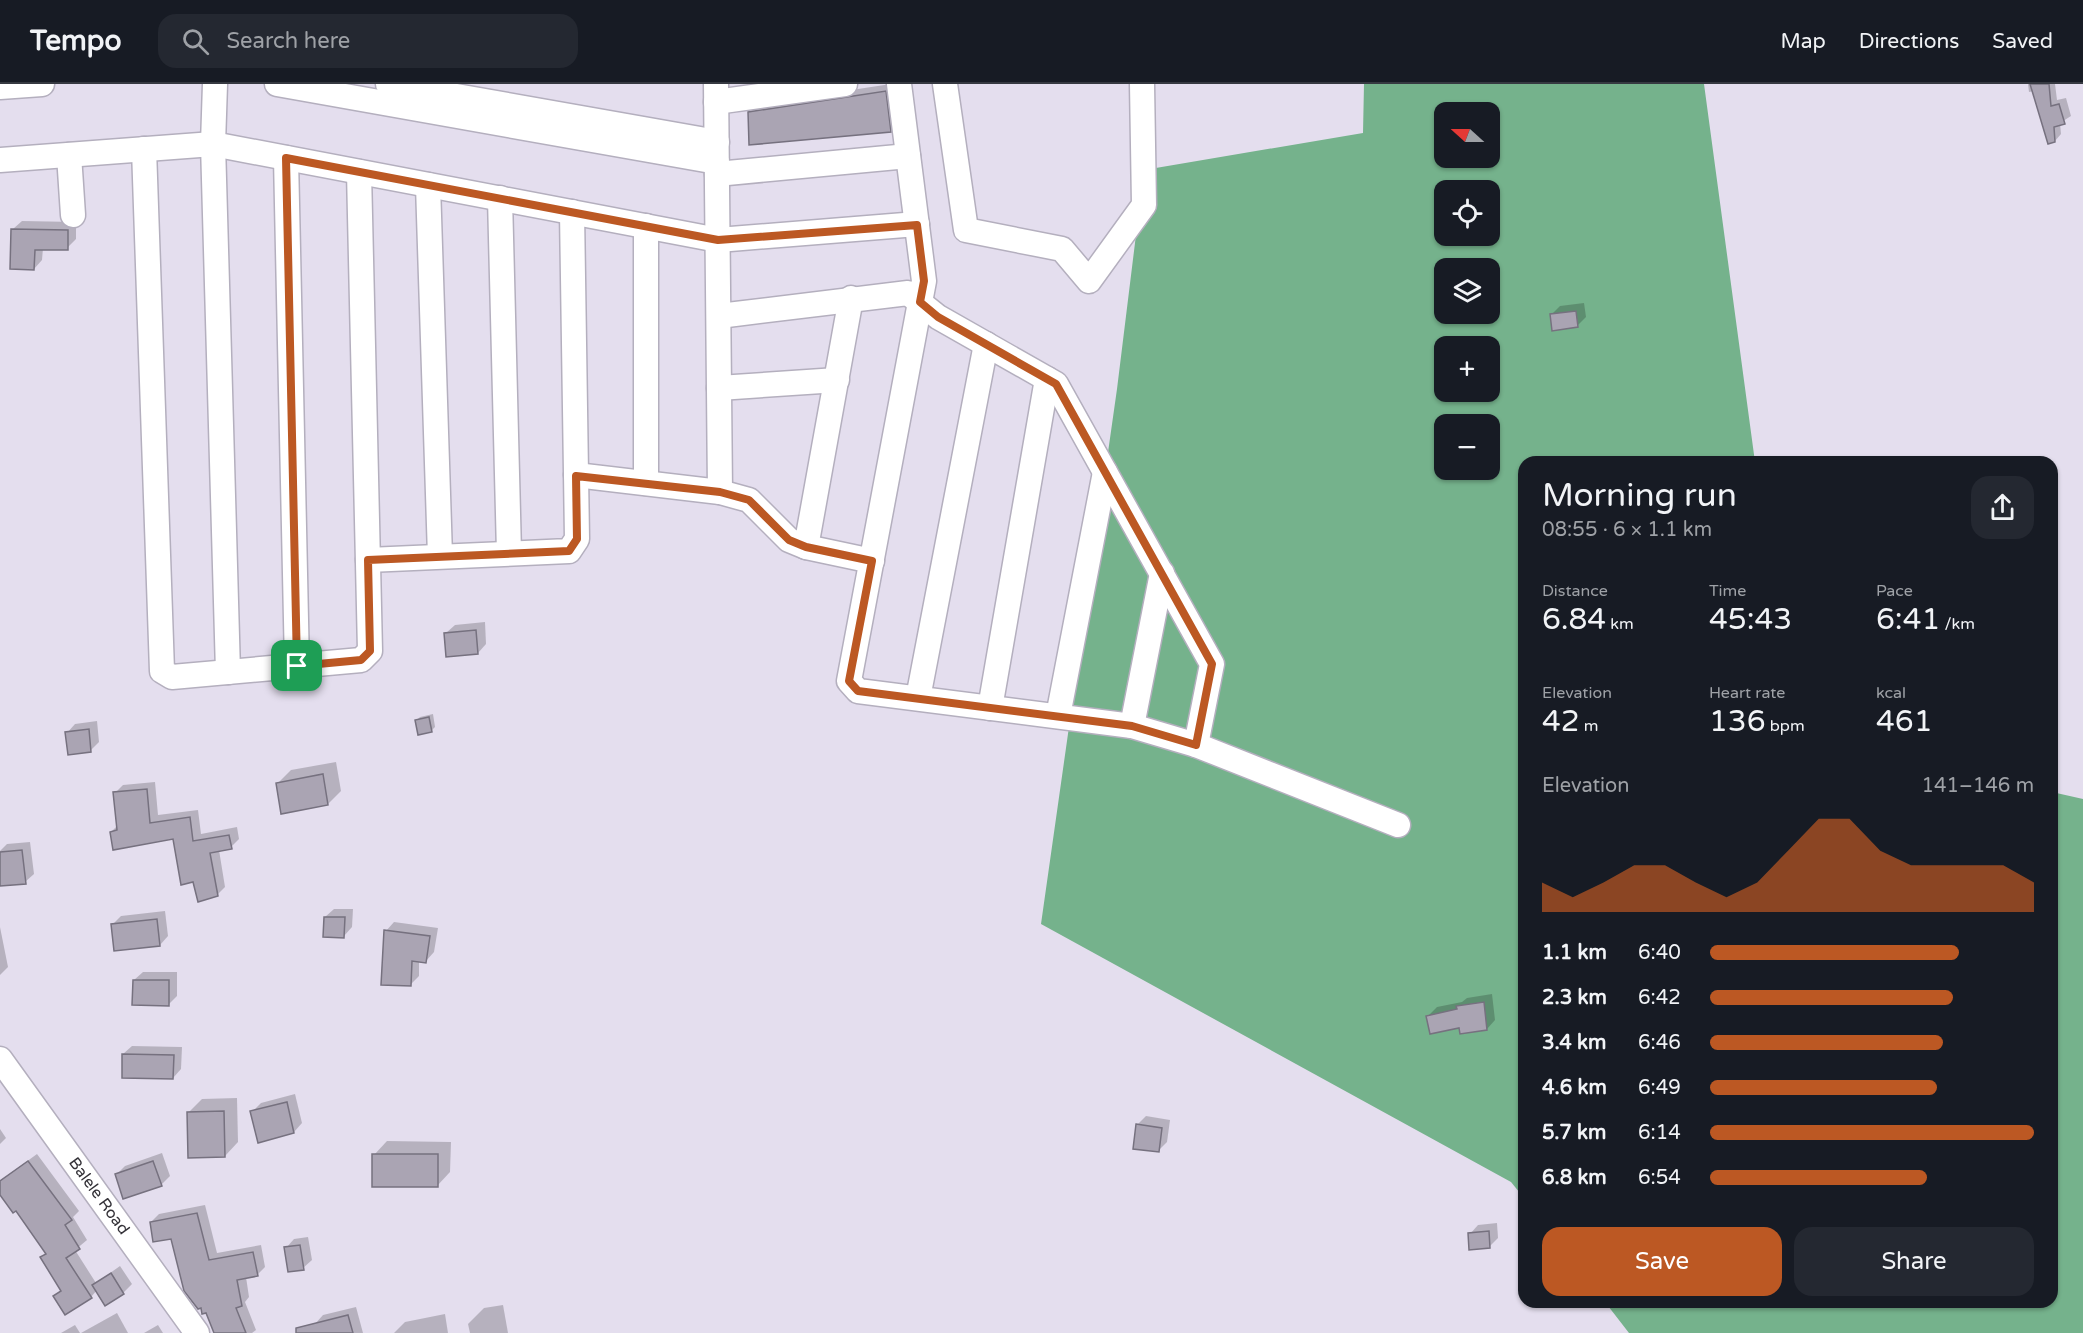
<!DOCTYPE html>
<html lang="en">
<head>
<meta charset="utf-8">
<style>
  body { margin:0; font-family:"Varela Round",sans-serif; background:#242831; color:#f1f3f6; height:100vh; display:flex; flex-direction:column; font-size:22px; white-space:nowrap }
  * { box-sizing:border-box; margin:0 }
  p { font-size:20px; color:#9ea1a6 }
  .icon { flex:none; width:33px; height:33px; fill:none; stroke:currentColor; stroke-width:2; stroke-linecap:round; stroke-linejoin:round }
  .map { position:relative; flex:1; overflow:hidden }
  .panel { position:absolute; left:1518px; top:372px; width:540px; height:852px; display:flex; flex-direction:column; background:#171b24; border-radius:18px; box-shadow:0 2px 4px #0004 }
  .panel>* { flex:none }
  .needle { width:39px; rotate:291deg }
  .buttons { position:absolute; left:1434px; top:18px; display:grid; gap:12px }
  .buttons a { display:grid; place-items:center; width:66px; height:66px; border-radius:12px; background:#171b24; box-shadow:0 2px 4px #0004; font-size:30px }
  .pin { position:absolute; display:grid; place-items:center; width:51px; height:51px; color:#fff; margin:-26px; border-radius:12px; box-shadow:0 3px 9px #0006 }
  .round { display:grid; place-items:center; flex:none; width:63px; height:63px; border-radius:18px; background:#242831 }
  .headline { display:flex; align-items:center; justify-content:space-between; height:102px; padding:0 24px }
  h1 { font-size:33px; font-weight:600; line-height:45px }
  .figures { display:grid; grid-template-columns:repeat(3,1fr); gap:9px; height:102px; padding:6px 24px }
  .figures div { display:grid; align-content:center }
  .figures b { font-size:30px; font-weight:600 }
  .figures small { font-size:16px; font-weight:400 }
  .figures p { font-size:16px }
  .chart { height:168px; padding:12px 24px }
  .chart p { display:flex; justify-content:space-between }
  .chart svg { width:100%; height:108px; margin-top:6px; fill:#bc5823; opacity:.7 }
  .action { display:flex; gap:12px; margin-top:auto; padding:12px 24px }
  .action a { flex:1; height:69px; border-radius:18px; background:#bc5823; color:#fff; font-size:24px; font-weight:600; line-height:69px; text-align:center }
  .action a+a { background:#242831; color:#f1f3f6 }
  ul { padding:0 24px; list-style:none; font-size:20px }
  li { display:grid; grid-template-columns:96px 72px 1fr; align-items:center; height:45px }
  li i { height:15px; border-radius:8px; background:#bc5823 }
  header { display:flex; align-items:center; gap:36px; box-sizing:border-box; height:84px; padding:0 30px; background:#171b24; border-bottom:2px solid #363941 }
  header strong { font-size:28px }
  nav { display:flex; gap:33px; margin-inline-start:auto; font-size:21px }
  .search { width:420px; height:54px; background:#242831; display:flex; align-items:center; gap:15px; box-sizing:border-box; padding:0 21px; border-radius:18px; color:#9ea1a6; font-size:22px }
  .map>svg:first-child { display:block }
  .forest { fill:#75b28c; fill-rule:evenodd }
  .shadow { fill:#0003 }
  .building { fill:#aaa4b3; stroke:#76717f; stroke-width:1.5 }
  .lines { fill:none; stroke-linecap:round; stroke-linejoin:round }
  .minor-casing { stroke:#b4afbe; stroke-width:27 }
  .minor { stroke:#fff; stroke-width:24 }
  .route-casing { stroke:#fff; stroke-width:12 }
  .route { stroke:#bc5823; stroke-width:8 }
  .labels { text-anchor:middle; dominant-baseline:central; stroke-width:5; stroke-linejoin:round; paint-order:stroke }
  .street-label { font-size:16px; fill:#343238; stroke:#fff }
</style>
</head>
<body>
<header>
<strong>Tempo</strong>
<div class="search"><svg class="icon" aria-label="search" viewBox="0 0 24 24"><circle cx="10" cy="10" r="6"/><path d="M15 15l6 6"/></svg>Search here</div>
<nav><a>Map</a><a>Directions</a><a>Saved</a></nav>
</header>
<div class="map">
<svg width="2083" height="1249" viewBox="0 0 2083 1249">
  <rect width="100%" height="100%" fill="#e4deee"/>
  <!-- forest -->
  <g class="forest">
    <path d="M1364,0H1704L1755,378H1524V1114L1511,1098L1041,840L1117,305L1144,86L1363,49ZM1444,28H1490V74H1444ZM1444,106H1490V152H1444ZM1444,184H1490V230H1444ZM1444,262H1490V308H1444ZM1444,340H1490V386H1444Z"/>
    <path d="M2052,708L2083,715V1249H1629L1605,1218H2052Z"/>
  </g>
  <!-- shadow -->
  <g class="shadow">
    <path d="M891,0L899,38L890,47L750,28L758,20Z"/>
    <path d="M2028,0H2055L2057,16L2066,14L2071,32L2060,39L2061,50L2055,57L2034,7L2029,8Z"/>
    <path d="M22,137L76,138V155L67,164H43L42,176L34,185L13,145Z"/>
    <path d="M1584,219L1586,233L1577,242L1551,231L1560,222Z"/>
    <path d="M485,538L486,560L478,569L446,549L455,541Z"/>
    <path d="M433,630L435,643L431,647L416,637L420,633Z"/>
    <path d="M97,637L99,658L91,666L67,649L75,640Z"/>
    <path d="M336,678L341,707L328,720L277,700L291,686Z"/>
    <path d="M155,698L158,731L198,726L201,750L237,743L239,755L231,763L219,766L225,803L217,811L194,797L174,753L111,748L118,741L115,709L123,701Z"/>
    <path d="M30,758L34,790L25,798L0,791V767L7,760Z"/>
    <path d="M334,825H353L352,843L344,852L325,833Z"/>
    <path d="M165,827L168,852L160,861L113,840L121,832Z"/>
    <path d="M394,838L438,844L434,868L426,877L419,876V892L410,901L386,847Z"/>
    <path d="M0,843L8,883L0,891Z"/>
    <path d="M143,888H177V912L168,921L134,896Z"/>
    <path d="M1492,910L1495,936L1487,945L1460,942L1428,932L1437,923L1462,918L1467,914Z"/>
    <path d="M132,962L182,963L181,985L173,994L123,970Z"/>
    <path d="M295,1010L302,1039L294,1048L252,1028L261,1019Z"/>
    <path d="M237,1014L238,1058L225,1072L189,1028L202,1015Z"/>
    <path d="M1146,1032L1170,1036L1167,1058L1158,1067L1137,1041Z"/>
    <path d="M0,1045L6,1054L0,1060Z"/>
    <path d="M387,1057L451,1058L450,1088L437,1102L374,1071Z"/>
    <path d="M162,1069L170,1092L161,1101L117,1090L125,1082Z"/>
    <path d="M37,1070L79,1127L73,1133L87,1156L75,1166L96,1199L120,1182L132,1200L123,1209L97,1206L91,1213L55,1212L62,1206L42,1173L47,1169L16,1124L0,1108V1097Z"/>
    <path d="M205,1121L217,1169L261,1161L265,1183L257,1191L246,1193L249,1213L245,1218L256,1246L252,1249H216L172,1153L151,1138L159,1130Z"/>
    <path d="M1497,1139L1498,1154L1490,1162L1470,1150L1478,1141Z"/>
    <path d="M308,1153L312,1176L303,1184L286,1164L294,1155Z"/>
    <path d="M503,1221L508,1249H470L468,1240L484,1224Z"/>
    <path d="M356,1223L363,1249H317L315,1240L323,1231Z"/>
    <path d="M117,1229L128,1249H81Z"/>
    <path d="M445,1230L448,1249H394L405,1238Z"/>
    <path d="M75,1241L80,1249H61Z"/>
    <path d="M158,1241L163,1249H144Z"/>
  </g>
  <!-- building -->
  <g class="building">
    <path d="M2030,0H2049L2051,22L2059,20L2065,40L2054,43L2055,58L2048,60Z"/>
    <path d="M886,7L891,48L749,61L748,28Z"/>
    <path d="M11,145L68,146V166H35L34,186L10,185Z"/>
    <path d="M1576,227L1578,243L1552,247L1550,230Z"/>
    <path d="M476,546L478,570L446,573L444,549Z"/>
    <path d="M429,633L432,648L418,651L415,636Z"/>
    <path d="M89,645L91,668L68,671L65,648Z"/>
    <path d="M323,690L328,721L281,730L276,699Z"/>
    <path d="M147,705L150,739L190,733L193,757L229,751L232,765L210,769L218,812L198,818L193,798L181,801L173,755L113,766L110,748L117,746L113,708Z"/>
    <path d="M22,766L26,800L0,802V768Z"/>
    <path d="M324,833H345L344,854L323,853Z"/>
    <path d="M157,835L160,862L114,867L111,840Z"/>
    <path d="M384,846L430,852L426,879L412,877L411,902L381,901Z"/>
    <path d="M133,896H169V922L132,921Z"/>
    <path d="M1484,918L1487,946L1460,950L1459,944L1430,950L1426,932L1457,925L1456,922Z"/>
    <path d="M122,970L174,971L173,995L122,994Z"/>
    <path d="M287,1018L294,1049L258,1059L250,1027Z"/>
    <path d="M224,1027L225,1073L188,1074L187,1028Z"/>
    <path d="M1136,1040L1162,1044L1159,1068L1133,1065Z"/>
    <rect x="372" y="1070" width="66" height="33"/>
    <path d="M28,1077L72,1136L65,1141L80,1165L66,1174L92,1214L65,1231L53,1212L61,1207L40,1173L46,1170L16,1127L13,1129L0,1111V1097Z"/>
    <path d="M153,1077L162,1102L123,1115L115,1090Z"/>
    <path d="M197,1129L209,1176L253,1168L258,1192L237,1196L242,1222L236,1224L246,1249H214L206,1229L202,1230L201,1224L198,1225L184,1207L171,1155L153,1158L150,1138Z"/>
    <path d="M1489,1147L1490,1164L1469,1166L1468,1149Z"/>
    <path d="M300,1161L304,1186L288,1188L284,1163Z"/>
    <path d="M111,1189L124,1210L105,1222L92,1201Z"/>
    <path d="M348,1231L353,1249H296V1244Z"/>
  </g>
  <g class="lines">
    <defs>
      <g id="minor">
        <path d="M215,0L213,60L228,588"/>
        <path d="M277,0L717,78"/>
        <path d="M388,0L717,58"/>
        <path d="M716,0L720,408"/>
        <path d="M899,0L924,197L849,597L858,607L1132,642L1196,661L1398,741"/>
        <path d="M945,0L966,146L1062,165L1089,197L1144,121L1142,0"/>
        <path d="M0,3L42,0"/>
        <path d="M716,18L845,0"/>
        <path d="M144,65L162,587L172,593L361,576L370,567L359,88"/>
        <path d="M69,71L73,131"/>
        <path d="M286,74L297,582"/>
        <path d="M0,76L213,60L718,156L917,140"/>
        <path d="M717,90L908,72"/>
        <path d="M428,101L440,472"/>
        <path d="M500,114L509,469"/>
        <path d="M646,142V399"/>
        <path d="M719,232L908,209L938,233L1056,300L1212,580L1196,661"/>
        <path d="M719,304L837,296"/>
        <path d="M576,391L720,408L749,416L789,456L806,463L872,477"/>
        <path d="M806,463L851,214"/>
        <path d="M368,476L569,467L577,455L572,128"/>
        <path d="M918,614L986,260"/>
        <path d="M990,624L1047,295"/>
        <path d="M1058,632L1105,388"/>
        <path d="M1132,642L1162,489"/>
        <path d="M0,975L197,1249"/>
      </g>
    </defs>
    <!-- minor casing -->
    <use href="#minor" class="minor-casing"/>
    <!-- minor -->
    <use href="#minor" class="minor"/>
  </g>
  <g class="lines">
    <defs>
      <path id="route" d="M286,74L718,156L917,141L924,197L920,218L938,233L1056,300L1212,580L1196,661L1132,642L858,607L849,597L872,477L806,463L789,456L749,416L720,408L576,392L577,455L569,467L368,476L370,567L361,576L297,582Z"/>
    </defs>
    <!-- route casing -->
    <use href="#route" class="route-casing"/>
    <!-- route -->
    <use href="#route" class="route"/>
  </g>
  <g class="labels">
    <!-- street labels -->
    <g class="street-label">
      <text transform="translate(99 1112) rotate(54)">Balele Road</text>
    </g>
  </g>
</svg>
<div class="buttons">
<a><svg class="needle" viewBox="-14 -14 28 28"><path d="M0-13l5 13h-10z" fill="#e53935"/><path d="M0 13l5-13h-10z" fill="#9ea1a6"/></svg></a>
<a><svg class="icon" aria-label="locate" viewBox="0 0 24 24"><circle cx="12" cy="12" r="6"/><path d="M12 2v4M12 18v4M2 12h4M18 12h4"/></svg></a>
<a><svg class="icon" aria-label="layers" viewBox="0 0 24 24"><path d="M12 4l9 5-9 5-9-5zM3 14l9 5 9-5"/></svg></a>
<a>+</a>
<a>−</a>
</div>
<div class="pin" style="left:297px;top:582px;background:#1e9e55"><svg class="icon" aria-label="arrive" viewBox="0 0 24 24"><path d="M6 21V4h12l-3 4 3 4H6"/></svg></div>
<section class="panel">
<div class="headline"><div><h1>Morning run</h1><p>08:55 · 6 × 1.1 km</p></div><a class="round"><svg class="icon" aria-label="share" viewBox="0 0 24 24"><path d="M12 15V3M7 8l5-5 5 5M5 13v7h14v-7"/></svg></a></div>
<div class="figures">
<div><p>Distance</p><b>6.84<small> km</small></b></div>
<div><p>Time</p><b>45:43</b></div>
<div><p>Pace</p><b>6:41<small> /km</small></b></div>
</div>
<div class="figures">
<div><p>Elevation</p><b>42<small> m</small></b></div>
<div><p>Heart rate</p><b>136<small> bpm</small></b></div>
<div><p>kcal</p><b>461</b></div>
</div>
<div class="chart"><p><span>Elevation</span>141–146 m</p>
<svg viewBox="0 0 160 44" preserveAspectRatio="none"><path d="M0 44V32L10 38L20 32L30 25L40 25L50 32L60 38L70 32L80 19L90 6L100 6L110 19L120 25L130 25L140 25L150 25L160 32V44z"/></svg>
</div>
<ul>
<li><b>1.1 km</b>6:40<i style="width:77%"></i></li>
<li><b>2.3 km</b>6:42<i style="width:75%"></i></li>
<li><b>3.4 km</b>6:46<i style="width:72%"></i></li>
<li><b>4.6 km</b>6:49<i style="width:70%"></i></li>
<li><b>5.7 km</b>6:14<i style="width:100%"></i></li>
<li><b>6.8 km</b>6:54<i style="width:67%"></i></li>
</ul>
<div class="action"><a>Save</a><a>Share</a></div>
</section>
</div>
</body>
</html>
